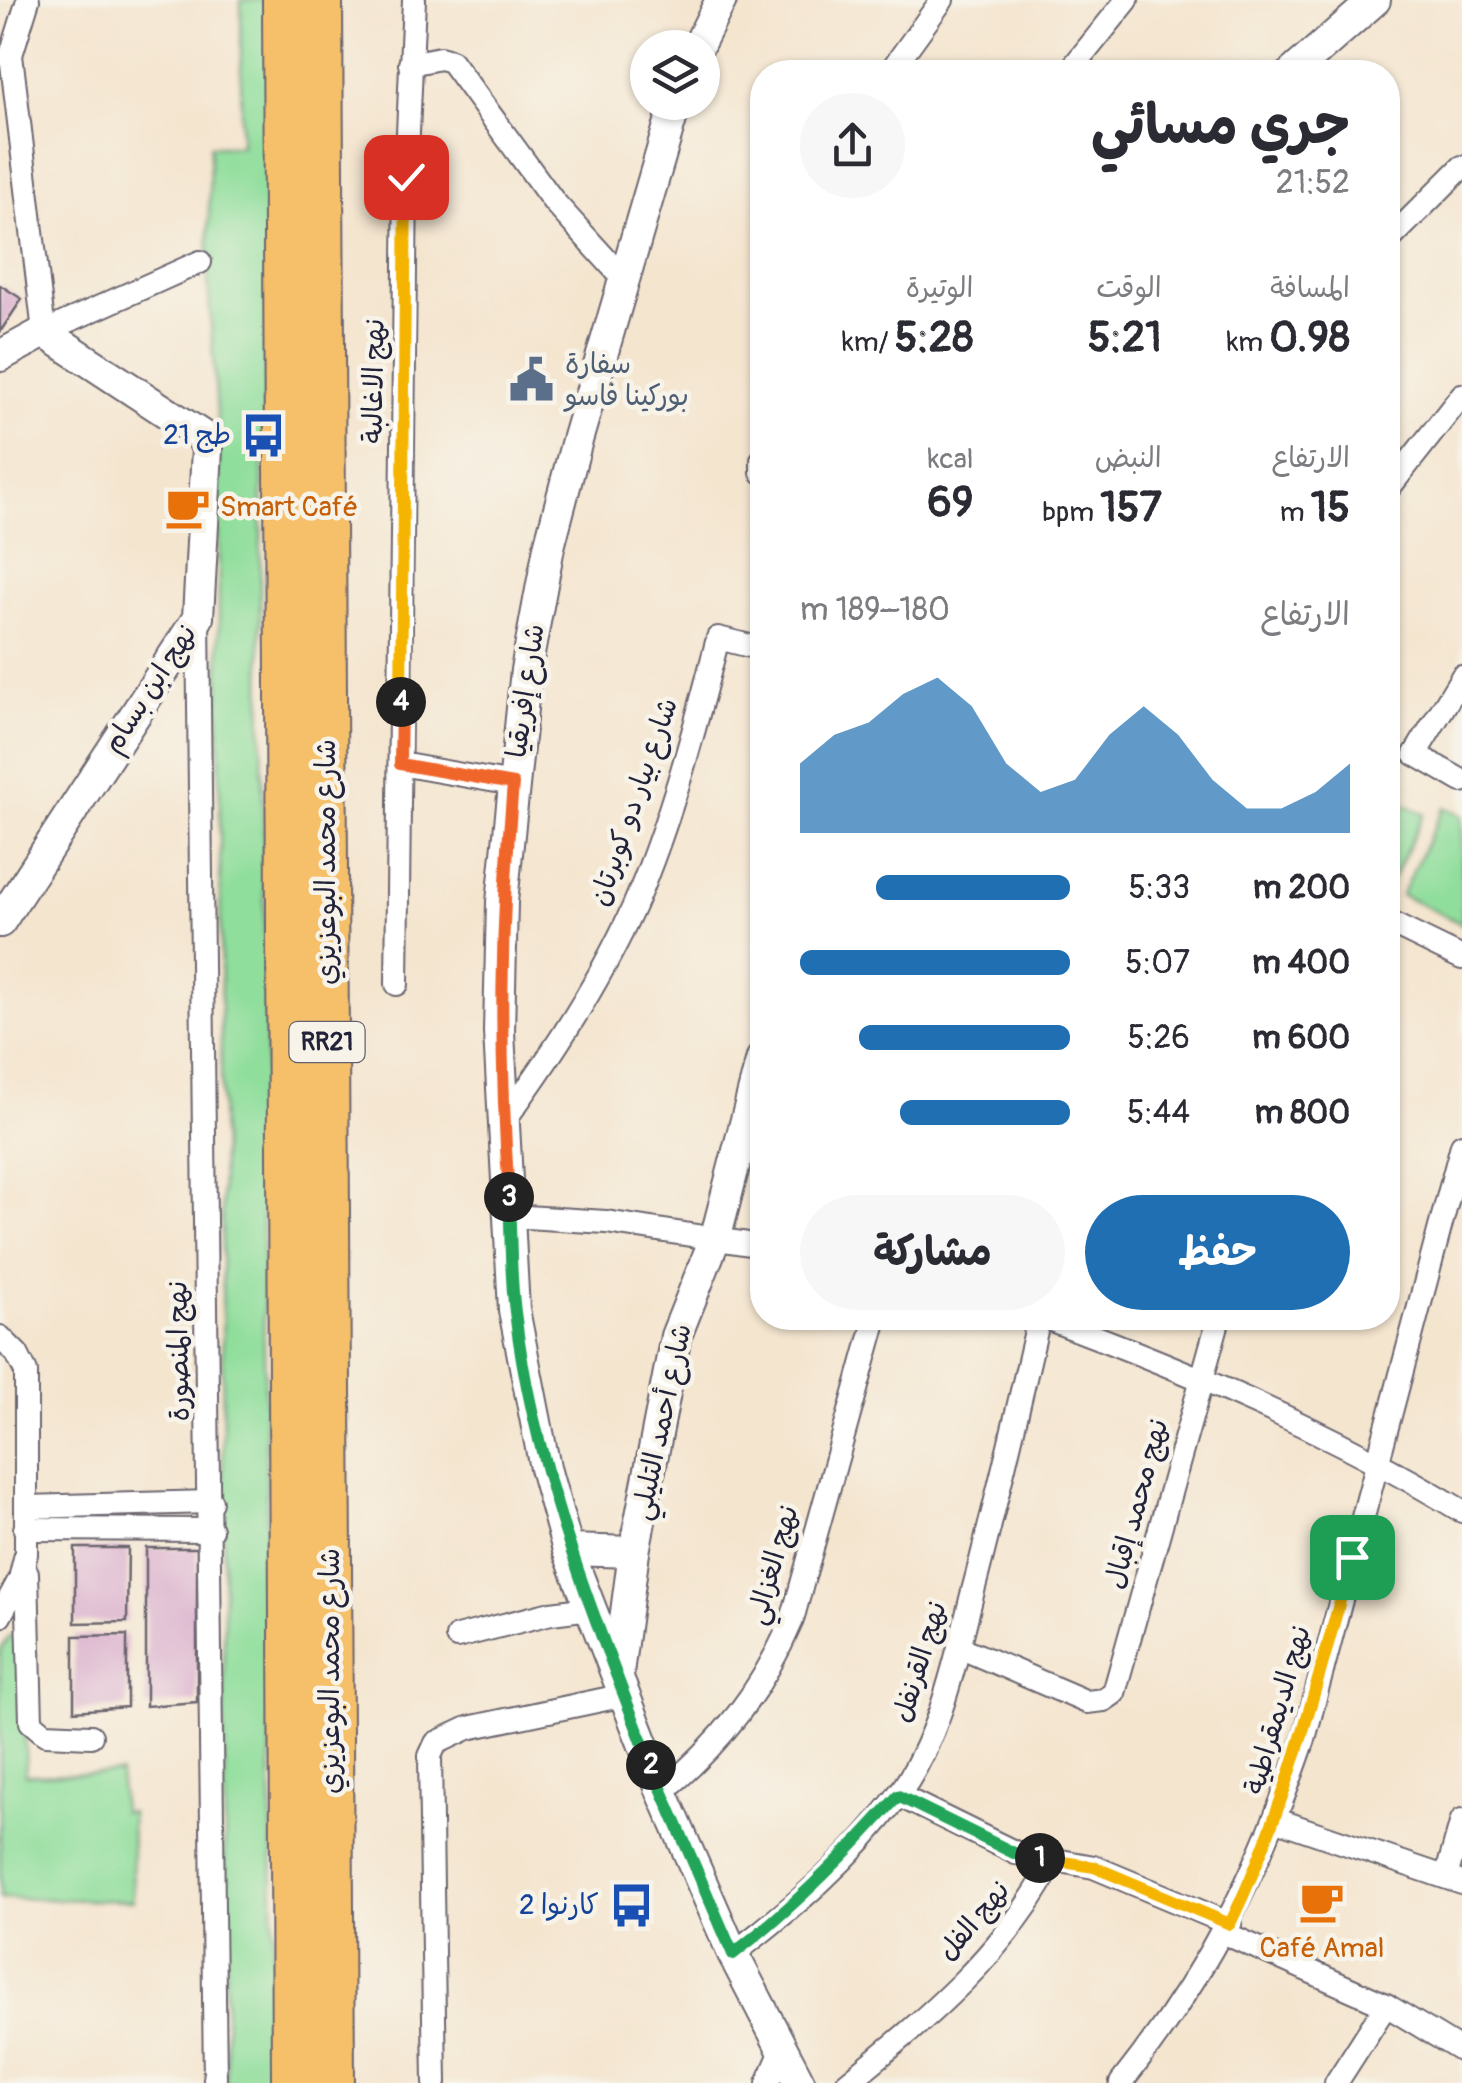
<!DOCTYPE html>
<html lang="ar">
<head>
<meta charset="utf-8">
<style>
  body { margin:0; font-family:Pangolin,"Playpen Sans Arabic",sans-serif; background:#f7f7f7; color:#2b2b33; direction:rtl; height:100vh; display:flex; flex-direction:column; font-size:38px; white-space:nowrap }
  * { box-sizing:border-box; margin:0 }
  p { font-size:32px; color:#7c7c81 }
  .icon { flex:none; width:55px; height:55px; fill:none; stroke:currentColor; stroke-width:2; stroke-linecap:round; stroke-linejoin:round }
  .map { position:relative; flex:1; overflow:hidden; direction:ltr }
  .side { position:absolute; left:750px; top:60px; width:650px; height:1270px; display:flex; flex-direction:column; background:#fff; border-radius:40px; box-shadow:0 2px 8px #0004; direction:rtl }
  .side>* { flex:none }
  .controls { position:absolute; left:630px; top:30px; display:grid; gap:20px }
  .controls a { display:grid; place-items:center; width:90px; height:90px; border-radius:50%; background:#fff; box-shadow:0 2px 8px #0004; font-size:50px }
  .pin { position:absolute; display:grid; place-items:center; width:85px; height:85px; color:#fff; margin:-42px; border-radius:20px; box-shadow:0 5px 15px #0006 }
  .km { position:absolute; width:50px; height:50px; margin:-25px; border-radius:50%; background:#222; color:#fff; font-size:28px; line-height:50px; text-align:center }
  .round { display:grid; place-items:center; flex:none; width:105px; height:105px; border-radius:52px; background:#f7f7f7 }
  .summary { display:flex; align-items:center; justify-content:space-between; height:170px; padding:0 50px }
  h1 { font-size:55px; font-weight:700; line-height:75px }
  .stats { display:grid; grid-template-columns:repeat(3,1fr); gap:15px; height:170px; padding:10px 50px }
  .stats div { display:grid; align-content:center }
  .stats b { font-size:42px; font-weight:700 }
  .stats small { font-size:28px; font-weight:400 }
  .stats p { font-size:28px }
  .chart { height:280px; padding:20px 50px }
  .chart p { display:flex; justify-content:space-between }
  .chart svg { width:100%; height:180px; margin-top:10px; fill:#1f6fb2; opacity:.7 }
  .cta { display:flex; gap:20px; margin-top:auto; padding:20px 50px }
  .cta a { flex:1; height:115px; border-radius:60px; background:#1f6fb2; color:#fff; font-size:40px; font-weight:700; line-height:115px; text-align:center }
  .cta a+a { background:#f7f7f7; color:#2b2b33 }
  ul { padding:0 50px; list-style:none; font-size:32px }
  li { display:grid; grid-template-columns:160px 120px 1fr; align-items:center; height:75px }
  li i { height:25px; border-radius:12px; background:#1f6fb2 }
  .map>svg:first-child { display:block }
  .green { fill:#90de9c; stroke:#59806c; stroke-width:2.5 }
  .building { fill:#d7a7cb }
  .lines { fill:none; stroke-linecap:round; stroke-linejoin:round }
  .minor-casing { stroke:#6c666f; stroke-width:26 }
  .tertiary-casing { stroke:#6c666f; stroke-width:34 }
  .motorway-casing { stroke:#6c666f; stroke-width:46 }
  .minor { stroke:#fff; stroke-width:22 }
  .tertiary { stroke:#fff; stroke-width:30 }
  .motorway { stroke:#f6c06b; stroke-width:42 }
  .split-1-casing { stroke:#fff; stroke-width:20 }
  .split-2-casing { stroke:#fff; stroke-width:20 }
  .split-3-casing { stroke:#fff; stroke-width:20 }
  .split-4-casing { stroke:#fff; stroke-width:20 }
  .split-5-casing { stroke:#fff; stroke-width:20 }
  .split-1 { stroke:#f5b400; stroke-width:12 }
  .split-2 { stroke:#22a559; stroke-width:12 }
  .split-3 { stroke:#22a559; stroke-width:12 }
  .split-4 { stroke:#f0652b; stroke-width:12 }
  .split-5 { stroke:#f5b400; stroke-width:12 }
  .labels { text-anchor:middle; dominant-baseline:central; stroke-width:9; stroke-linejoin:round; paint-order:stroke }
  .shield { fill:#f7f3e8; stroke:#62616f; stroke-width:2.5 }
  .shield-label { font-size:25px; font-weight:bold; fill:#22223b }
  .service-label { font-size:28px; fill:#4e5e75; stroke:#f7f3e8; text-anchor:start }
  .street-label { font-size:28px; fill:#22223b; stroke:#f7f3e8 }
  .transit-label { font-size:28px; fill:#164399; stroke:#f7f3e8; text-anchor:end }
  .food-label { font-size:28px; fill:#c56008; stroke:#f7f3e8; text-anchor:start }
</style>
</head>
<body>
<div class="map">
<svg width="1462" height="2083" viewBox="0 0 1462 2083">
  <rect width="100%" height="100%" fill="#f7f3e8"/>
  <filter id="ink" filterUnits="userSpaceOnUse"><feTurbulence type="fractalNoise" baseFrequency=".01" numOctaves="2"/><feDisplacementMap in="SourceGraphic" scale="20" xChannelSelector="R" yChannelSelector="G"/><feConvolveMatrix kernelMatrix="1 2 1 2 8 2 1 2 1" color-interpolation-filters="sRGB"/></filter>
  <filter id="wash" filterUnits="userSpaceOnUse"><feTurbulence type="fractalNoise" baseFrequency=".0048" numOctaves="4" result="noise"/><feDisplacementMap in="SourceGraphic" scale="40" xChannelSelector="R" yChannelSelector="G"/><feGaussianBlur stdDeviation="2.25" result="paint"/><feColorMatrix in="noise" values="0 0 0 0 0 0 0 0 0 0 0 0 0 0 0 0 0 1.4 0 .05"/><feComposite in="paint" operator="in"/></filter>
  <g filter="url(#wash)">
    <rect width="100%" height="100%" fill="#f4e5cf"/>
    <!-- green -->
    <g class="green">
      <path d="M241,0H274L260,583L266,1034L262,1226L276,2083H226L218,430L208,280L210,146H241Z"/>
      <path d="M1388,796L1424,814L1392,880L1388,878Z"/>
      <path d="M1444,807L1462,816V924L1401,895Z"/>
      <path d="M22,1635L26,1775L120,1773L122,1812H131L133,1901L0,1898V1651L10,1636Z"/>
    </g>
    <g id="blocks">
      <!-- building -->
      <g class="building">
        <path d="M0,285L22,299L0,332Z"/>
        <path d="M75,1548H128L127,1622L75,1623Z"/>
        <path d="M146,1548H197V1702L146,1706Z"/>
        <path d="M127,1635V1707L74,1711V1636Z"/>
      </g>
    </g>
  </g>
  <g filter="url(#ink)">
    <use href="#blocks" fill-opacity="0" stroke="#6c666f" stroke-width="2.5"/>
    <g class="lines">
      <defs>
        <g id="minor">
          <path d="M28,0L11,55L44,332L200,262"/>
          <path d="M410,64L440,58L451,61L554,202L622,277"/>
          <path d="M890,72L942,0"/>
          <path d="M1069,72L1127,0"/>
          <path d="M1388,241L1462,167"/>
          <path d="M762,460V472"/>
          <path d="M1388,489L1462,395"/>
          <path d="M198,618L215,2083"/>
          <path d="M1462,677L1415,754L1462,781"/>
          <path d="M400,764L513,784"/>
          <path d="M1388,922L1462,958"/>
          <path d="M397,984L406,177L414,0"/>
          <path d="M504,1121C553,1054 600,982 634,906C671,820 695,728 718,638L762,649"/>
          <path d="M510,1216L606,1222L762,1246"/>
          <path d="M1046,1318C1191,1372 1330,1431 1462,1511"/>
          <path d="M0,1337L17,1354L26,1372V1554L20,1579L0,1616"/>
          <path d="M26,1507L211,1502"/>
          <path d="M25,1529L211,1530"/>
          <path d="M27,1573L31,1722L45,1734L91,1736"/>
          <path d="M457,1637L551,1613L591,1608"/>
          <path d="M959,1647L1087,1702L1104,1700L1114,1693L1219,1318"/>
          <path d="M662,1792C720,1744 762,1691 792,1620L876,1318"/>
          <path d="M898,1795L1016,1853L1094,1867L1230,1924"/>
          <path d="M1277,1820L1462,1883"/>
          <path d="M1446,1877L1462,1820"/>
          <path d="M1224,1933L1386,2005L1462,2051"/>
          <path d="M733,1954C793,1908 852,1858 897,1797C940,1739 956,1659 973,1591C997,1500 1018,1409 1039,1318"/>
          <path d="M435,2083L430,1756L436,1743L468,1728L625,1695"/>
          <path d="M768,2083L782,2051"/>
          <path d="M847,2083C926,2019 1007,1952 1053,1861"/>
          <path d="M1121,2083C1207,1975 1260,1869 1304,1739L1462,1145"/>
          <path d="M1336,2083L1386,2005"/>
        </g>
        <g id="tertiary">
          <path d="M697,48L721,0"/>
          <path d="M1293,72L1375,0"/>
          <path d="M676,102L576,444L549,547L526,670L502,902L499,1032L514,1310L545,1468L568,1550L662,1792L733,1954L800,2083"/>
          <path d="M0,356L44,332L201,435L207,449L198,618L0,922"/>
          <path d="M568,1550L634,1552"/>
          <path d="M618,1673L634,1552L676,1336L716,1236L762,1058"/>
        </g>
        <g id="motorway">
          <path d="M284,0L293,2083"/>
          <path d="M321,0L333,2083"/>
        </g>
      </defs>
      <!-- minor casing -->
      <use href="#minor" class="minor-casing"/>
      <!-- tertiary casing -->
      <use href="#tertiary" class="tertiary-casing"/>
      <!-- motorway casing -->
      <use href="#motorway" class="motorway-casing"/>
      <!-- minor -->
      <use href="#minor" class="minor"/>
      <!-- tertiary -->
      <use href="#tertiary" class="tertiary"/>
      <!-- motorway -->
      <use href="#motorway" class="motorway"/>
    </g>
  </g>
  <g class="lines" filter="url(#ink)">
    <defs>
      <path id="split-1" d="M1040,1858L1094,1867L1230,1924C1287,1806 1317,1683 1352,1557"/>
      <path id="split-2" d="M651,1765L733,1954C795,1906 847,1854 898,1796L1016,1854L1040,1858"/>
      <path id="split-3" d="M509,1197C511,1235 510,1274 515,1312C534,1471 594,1617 651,1765"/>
      <path id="split-4" d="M401,702L400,764L513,784C500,928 499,1052 509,1197"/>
      <path id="split-5" d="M401,702L406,177"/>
    </defs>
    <!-- split-1 casing -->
    <use href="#split-1" class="split-1-casing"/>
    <!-- split-2 casing -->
    <use href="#split-2" class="split-2-casing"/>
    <!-- split-3 casing -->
    <use href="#split-3" class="split-3-casing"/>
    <!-- split-4 casing -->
    <use href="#split-4" class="split-4-casing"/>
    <!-- split-5 casing -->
    <use href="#split-5" class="split-5-casing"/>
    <!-- split-1 -->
    <use href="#split-1" class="split-1"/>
    <!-- split-2 -->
    <use href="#split-2" class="split-2"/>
    <!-- split-3 -->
    <use href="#split-3" class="split-3"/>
    <!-- split-4 -->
    <use href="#split-4" class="split-4"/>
    <!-- split-5 -->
    <use href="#split-5" class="split-5"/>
  </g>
  <!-- icons -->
  <defs>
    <symbol id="civic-bare" viewBox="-9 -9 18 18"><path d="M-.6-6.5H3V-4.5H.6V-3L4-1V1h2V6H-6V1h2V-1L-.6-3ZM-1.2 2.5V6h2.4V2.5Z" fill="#5c6f8a" stroke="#f7f3e8" stroke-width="2.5" paint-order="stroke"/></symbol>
    <symbol id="bus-bare" viewBox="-9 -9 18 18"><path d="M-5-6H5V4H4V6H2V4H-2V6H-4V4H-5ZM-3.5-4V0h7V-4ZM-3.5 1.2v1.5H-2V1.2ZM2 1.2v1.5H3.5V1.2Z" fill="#1a4fb4" stroke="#f7f3e8" stroke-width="2.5" paint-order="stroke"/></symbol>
    <symbol id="cafe-bare" viewBox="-9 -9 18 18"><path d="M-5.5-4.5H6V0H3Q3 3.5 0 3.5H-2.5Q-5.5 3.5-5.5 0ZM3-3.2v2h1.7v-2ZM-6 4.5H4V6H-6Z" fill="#e8710a" stroke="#f7f3e8" stroke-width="2.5" paint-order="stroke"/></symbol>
  </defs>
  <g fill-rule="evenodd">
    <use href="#civic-bare" x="500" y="348" width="63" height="63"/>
    <use href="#bus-bare" x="232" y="404" width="63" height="63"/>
    <use href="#cafe-bare" x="156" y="476" width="63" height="63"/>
    <use href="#cafe-bare" x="1290" y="1870" width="63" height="63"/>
    <use href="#bus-bare" x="600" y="1874" width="63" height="63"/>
  </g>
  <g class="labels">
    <!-- shield labels -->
    <rect class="shield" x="289.5" y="1022" width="75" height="40" rx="8"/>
    <g class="shield-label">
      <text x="327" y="1042">RR21</text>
    </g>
    <!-- service labels -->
    <g class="service-label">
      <text x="565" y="364">سفارة<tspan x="565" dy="32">بوركينا فاسو</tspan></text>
    </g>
    <!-- street labels -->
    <g class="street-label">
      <text transform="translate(374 381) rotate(-89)">نهج الاغالبة</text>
      <text transform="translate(150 689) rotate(-57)">نهج ابن بسام</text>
      <text transform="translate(526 691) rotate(-82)">شارع إفريقيا</text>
      <text transform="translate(634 802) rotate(-71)">شارع بيار دو كوبرتان</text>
      <text transform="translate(326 862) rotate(-90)">شارع محمد البوعزيزي</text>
      <text transform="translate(179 1351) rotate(-91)">نهج المنصورة</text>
      <text transform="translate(662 1422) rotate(-78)">شارع أحمد التليلي</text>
      <text transform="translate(1137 1504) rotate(-75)">نهج محمد إقبال</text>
      <text transform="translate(773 1565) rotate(-74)">نهج الغزالي</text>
      <text transform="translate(920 1662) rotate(-73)">نهج القرنفل</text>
      <text transform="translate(330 1671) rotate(-90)">شارع محمد البوعزيزي</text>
      <text transform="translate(1278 1710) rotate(-74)">نهج الديمقراطية</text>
      <text transform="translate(974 1921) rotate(-50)">نهج الفل</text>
    </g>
    <!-- transit labels -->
    <g class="transit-label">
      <text x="231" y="435">طج 21</text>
      <text x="599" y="1905">كارنوا 2</text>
    </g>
    <!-- food labels -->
    <g class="food-label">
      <text x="220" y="507">Smart Café</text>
      <text x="1322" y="1948" text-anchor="middle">Café Amal</text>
    </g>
  </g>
</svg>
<div class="controls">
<a><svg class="icon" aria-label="layers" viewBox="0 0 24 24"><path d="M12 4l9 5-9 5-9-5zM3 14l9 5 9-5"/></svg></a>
</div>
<div class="pin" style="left:1352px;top:1557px;background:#1e9e55"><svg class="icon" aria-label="arrive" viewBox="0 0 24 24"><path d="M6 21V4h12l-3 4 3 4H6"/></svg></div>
<div class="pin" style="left:406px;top:177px;background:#d93025"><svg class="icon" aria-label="check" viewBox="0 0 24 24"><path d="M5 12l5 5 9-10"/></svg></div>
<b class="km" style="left:1040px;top:1858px">1</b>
<b class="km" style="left:651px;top:1765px">2</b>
<b class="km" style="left:509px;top:1197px">3</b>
<b class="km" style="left:401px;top:702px">4</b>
<section class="side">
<div class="summary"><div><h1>جري مسائي</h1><p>21:52</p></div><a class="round"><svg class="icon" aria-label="share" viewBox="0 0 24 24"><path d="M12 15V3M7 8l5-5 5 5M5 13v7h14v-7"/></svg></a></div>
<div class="stats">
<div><p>المسافة</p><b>0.98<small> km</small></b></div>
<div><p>الوقت</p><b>5:21</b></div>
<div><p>الوتيرة</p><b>5:28<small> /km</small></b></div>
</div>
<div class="stats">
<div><p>الارتفاع</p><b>15<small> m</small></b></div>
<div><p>النبض</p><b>157<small> bpm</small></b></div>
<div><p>kcal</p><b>69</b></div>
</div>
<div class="chart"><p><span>الارتفاع</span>180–189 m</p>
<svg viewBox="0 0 160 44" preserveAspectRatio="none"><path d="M0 44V27L10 20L20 17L30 10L40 6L50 13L60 27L70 34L80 31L90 20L100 13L110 20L120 31L130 38L140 38L150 34L160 27V44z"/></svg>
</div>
<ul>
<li><b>200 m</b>5:33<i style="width:72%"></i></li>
<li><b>400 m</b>5:07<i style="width:100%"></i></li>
<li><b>600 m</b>5:26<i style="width:78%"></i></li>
<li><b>800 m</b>5:44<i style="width:63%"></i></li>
</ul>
<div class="cta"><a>حفظ</a><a>مشاركة</a></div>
</section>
</div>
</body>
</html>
